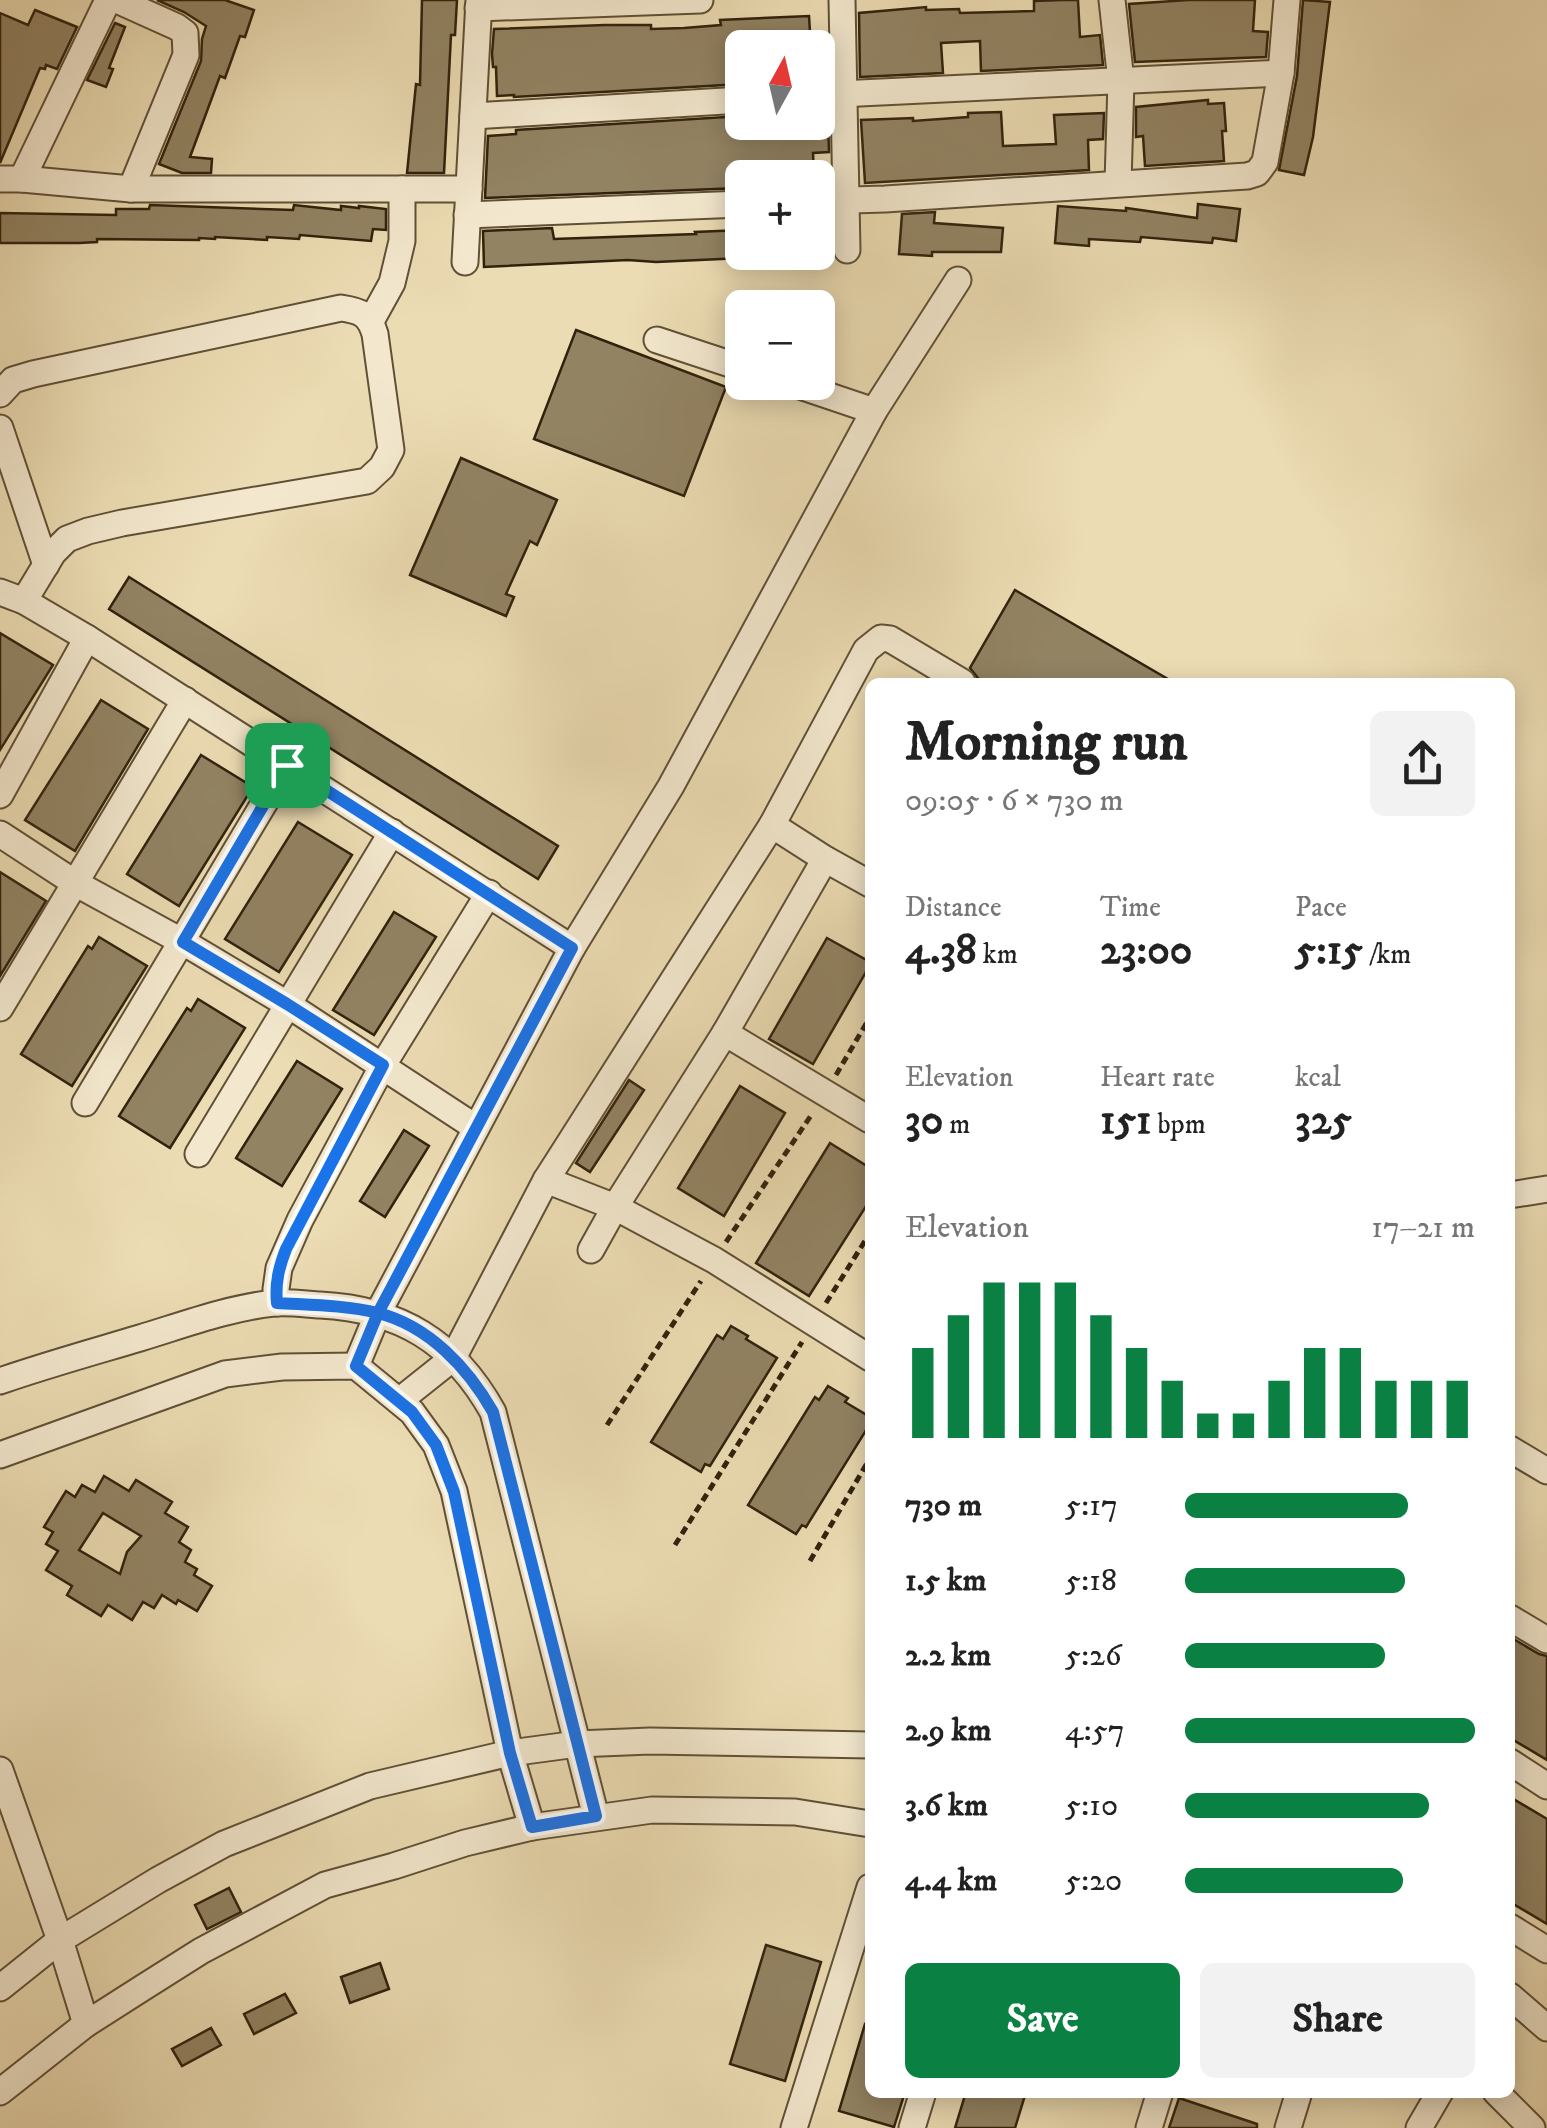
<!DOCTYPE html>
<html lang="en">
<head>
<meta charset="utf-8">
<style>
  body { margin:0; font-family:"IM FELL DW Pica",serif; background:#f2f2f2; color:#222; height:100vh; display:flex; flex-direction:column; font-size:38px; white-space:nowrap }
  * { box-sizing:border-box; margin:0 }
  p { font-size:32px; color:#767676 }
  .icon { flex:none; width:55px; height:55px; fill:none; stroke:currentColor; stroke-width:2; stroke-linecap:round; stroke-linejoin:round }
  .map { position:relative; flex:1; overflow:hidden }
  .sheet { position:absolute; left:865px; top:678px; width:650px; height:1420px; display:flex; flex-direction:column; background:#fff; border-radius:15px; box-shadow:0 5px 25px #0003 }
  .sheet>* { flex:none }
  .needle { width:65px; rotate:8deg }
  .fabs { position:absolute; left:725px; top:30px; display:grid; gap:20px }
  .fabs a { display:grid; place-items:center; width:110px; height:110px; border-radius:15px; background:#fff; box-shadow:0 5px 25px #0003; font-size:50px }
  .pin { position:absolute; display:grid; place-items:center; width:85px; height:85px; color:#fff; margin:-42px; border-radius:20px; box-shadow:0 5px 15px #0006 }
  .round { display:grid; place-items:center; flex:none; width:105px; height:105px; border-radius:15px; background:#f2f2f2 }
  .overview { display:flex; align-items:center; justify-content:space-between; height:170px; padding:0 40px }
  h1 { font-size:55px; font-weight:700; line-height:75px }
  .metrics { display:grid; grid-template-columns:repeat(3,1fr); gap:15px; height:170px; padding:10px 40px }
  .metrics div { display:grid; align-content:center }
  .metrics b { font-size:42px; font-weight:700 }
  .metrics small { font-size:28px; font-weight:400 }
  .metrics p { font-size:28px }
  .chart { height:280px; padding:20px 40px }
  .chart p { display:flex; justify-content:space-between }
  .chart svg { width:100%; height:180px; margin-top:10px; stroke:#0b8043; stroke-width:6 }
  .button { display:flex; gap:20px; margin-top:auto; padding:20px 40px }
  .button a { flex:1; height:115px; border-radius:15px; background:#0b8043; color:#fff; font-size:40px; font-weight:700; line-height:115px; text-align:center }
  .button a+a { background:#f2f2f2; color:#222 }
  ul { padding:0 40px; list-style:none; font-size:32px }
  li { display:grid; grid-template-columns:160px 120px 1fr; align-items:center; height:75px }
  li i { height:25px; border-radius:12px; background:#0b8043 }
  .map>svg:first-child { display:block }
  .building { fill:#928363; stroke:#31220d; stroke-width:2.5; fill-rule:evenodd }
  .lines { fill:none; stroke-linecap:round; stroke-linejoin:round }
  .minor-casing { stroke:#605036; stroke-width:29 }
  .path { stroke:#31220d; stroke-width:5; stroke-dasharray:8 5; stroke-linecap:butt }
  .minor { stroke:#f3e8ce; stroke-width:25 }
  .route-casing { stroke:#fff; stroke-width:20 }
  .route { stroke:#1a73e8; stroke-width:12 }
</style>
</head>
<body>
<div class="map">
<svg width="1547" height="2128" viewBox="0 0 1547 2128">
  <rect width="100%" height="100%" fill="#ecdcb3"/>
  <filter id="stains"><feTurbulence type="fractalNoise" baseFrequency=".002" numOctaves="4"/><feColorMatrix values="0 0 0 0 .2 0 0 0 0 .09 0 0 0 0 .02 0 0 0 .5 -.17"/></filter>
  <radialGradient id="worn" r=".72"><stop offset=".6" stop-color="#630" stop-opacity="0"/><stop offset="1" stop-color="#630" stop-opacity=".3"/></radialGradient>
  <!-- building -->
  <g class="building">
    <path d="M157,0H225L254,10L245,37L240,36L225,78L220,76L190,157L212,159L211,173H182L159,164L201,61L202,39L206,26L184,12Z"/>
    <path d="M422,0H457L455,35H451L444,173H407L416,84L420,85Z"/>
    <path d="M1062,0H1078L1080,37L1100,35L1103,65L981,71L980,41L941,43L943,73L860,77L859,13L926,7V10L959,9L960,13L1034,11V1Z"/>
    <path d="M1188,0H1255L1253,31L1268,32L1266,57L1135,62L1129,4Z"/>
    <path d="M1303,0L1330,2L1313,137L1304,175L1279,170L1297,76Z"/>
    <path d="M35,10L77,27L57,69L46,65L45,69L40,68L0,163V13L28,25Z"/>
    <path d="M809,16L811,48H742V84L514,97V95L497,96L496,67H493L492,54L494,29L605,25H651V29L684,28L721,25L720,20Z"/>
    <path d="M115,23L125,27L109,68L113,69L106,87L87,80Z"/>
    <path d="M1208,100V104L1224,103L1226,131H1222L1224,161L1145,166L1143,136L1136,137V107Z"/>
    <path d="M1001,112L1003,146L1056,144L1054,115L1104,113L1103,139L1088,140L1089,170L865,183L861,120L913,118V121L968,117V113Z"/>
    <path d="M742,116V122L828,121L829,152L813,153L814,178H740L741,188L485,198L488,136L516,134V130Z"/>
    <path d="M1198,204L1240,209L1236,241L1213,238L1212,243L1141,237L1140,242L1089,239V246L1055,243L1058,206L1126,211V208L1197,218Z"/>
    <path d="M150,205L293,210L294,205L341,210V206L359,208V206L386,209V230L373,229L371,241L300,235L299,239L267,237V240L215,237V239L199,238V240L97,239V242L79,243H0V213L116,215V209H149Z"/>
    <path d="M935,212L934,223L1003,228L1001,252H932V256L899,254L902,214Z"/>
    <path d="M552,228L554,239L696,234L695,232L742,230V258L656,262L628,260L484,267L483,231Z"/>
    <path d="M576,330L726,387L684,496L534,439Z"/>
    <path d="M461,458L557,500L537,545L530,541L506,594L514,597L506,616L410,575Z"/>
    <path d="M129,577L558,846L538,879L109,609Z"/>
    <path d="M1015,590L1173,682H981L970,668Z"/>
    <path d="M0,633L53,665L0,750Z"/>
    <path d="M101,700L148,729L75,851L25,820Z"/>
    <path d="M201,755L253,787L179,906L127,874Z"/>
    <path d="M298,822L352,855L279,972L225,939Z"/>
    <path d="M0,872L46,901L0,976Z"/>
    <path d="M394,912L436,937L374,1035L333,1010Z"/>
    <path d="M99,937L147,966L72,1086L21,1054L88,946L92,949Z"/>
    <path d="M827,938L870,962V965L813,1064L769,1039Z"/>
    <path d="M198,999L245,1028L170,1148L119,1116L187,1008L191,1011Z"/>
    <path d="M297,1061L342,1089L282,1186L236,1158Z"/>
    <path d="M629,1080L644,1090L590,1172L576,1163Z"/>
    <path d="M740,1086L785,1113L724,1216L678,1188Z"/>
    <path d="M404,1130L429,1146L385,1217L360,1201Z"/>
    <path d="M830,1143L870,1168V1200L809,1296L756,1263Z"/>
    <path d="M731,1326L748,1336L746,1339L777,1358L710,1466L705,1464L701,1472L651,1442L717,1335L723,1339Z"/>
    <path d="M828,1386L848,1398L845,1402L870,1417V1424L806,1527L802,1525L796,1534L748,1505L815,1397L819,1400Z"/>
    <path d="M104,1476L129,1491L136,1480L172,1502L165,1513L188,1527L179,1542L191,1550L185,1562L197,1569L194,1575L212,1586L197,1611L178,1600L176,1604L162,1595L154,1608L143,1602L132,1620L108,1605L101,1616L67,1595L72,1586L46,1570L58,1551L46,1544L53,1532L44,1527L66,1491L75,1497L82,1485L95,1492ZM103,1513L141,1536L127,1552L120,1574L79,1550Z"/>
    <path d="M1510,1637L1539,1654L1547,1656V1760L1510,1738Z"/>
    <path d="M1510,1797L1547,1819V1924L1510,1902Z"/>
    <path d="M229,1888L241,1912L207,1929L195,1905Z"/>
    <path d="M766,1945L821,1962L785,2081L730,2064Z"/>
    <path d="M380,1963L389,1989L350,2003L341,1977Z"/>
    <path d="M285,1994L296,2013L254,2034L244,2014Z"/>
    <path d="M865,2024L870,2025V2092H905L894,2127L839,2111Z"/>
    <path d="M211,2028L221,2045L182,2066L172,2049Z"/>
    <path d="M966,2092H1026L1015,2128H955Z"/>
    <path d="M1179,2098L1257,2124V2128H1169Z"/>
  </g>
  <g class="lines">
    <defs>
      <g id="minor">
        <path d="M117,0L177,27L185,33L186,55L131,189"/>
        <path d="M842,0L847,250"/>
        <path d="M1112,0L1121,81L1118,183"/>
        <path d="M478,8L700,0"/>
        <path d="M818,95L1281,73"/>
        <path d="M473,116L742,100"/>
        <path d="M0,179H22L131,189H469"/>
        <path d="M22,179L108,0"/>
        <path d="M818,201L885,199L1247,176L1257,173L1265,162L1281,73L1287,0"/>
        <path d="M467,215L742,204"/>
        <path d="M465,262L479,0"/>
        <path d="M371,321L392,283L402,241V189"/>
        <path d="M657,340L742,368"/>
        <path d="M788,382L874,411"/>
        <path d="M0,394L13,380L33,374L341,308C361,311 369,314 375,334L391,450L382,467L367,481L122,523L88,531L67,539L53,553L24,601"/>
        <path d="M0,428L46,565"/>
        <path d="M0,592L24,601L87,638L572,948"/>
        <path d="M0,795L87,638"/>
        <path d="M772,825L825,859L870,884"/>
        <path d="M0,834L75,883L183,942L287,1004L475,1127"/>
        <path d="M0,1008L185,700"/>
        <path d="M725,1033L870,1120"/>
        <path d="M85,1103L287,765"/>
        <path d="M198,1154L392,832"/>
        <path d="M546,1180L615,1207L714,1260L870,1358"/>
        <path d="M1510,1195L1547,1189"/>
        <path d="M591,1250L615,1207L725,1033L825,859"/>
        <path d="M277,1303L276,1289L279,1268L300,1220L383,1065L489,893"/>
        <path d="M356,1366L378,1313L572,948L671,786L874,411L958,280"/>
        <path d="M0,1381C46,1365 93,1352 140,1338C183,1325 228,1308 274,1303C288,1302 305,1304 320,1305C400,1309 454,1342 493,1412L596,1817"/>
        <path d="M399,1401L453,1358L546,1180L772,825L866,650L881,638L890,639L962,682"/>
        <path d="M1510,1449L1547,1471"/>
        <path d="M0,1455L225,1374L282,1367L356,1366L412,1412L436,1445L454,1491L510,1753L532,1827"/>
        <path d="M1510,1618L1547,1640"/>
        <path d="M1510,1762L1547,1786"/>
        <path d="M0,1770L60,1940L86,2024"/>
        <path d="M1510,1927L1547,1950"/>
        <path d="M0,1988L60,1940L158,1880L224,1844L370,1786L510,1753L577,1744L650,1741L870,1745"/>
        <path d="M1510,1996L1547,2028"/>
        <path d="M0,2092L86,2024L144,1987L201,1951L325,1885L394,1866L465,1843L532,1827L652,1810L795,1812L870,1824"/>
        <path d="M1496,2092L1532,2128"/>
        <path d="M794,2128L870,1887"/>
        <path d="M912,2128L923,2092"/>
        <path d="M1149,2128L1160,2092"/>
        <path d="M1288,2128L1299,2092"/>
        <path d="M1419,2128L1440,2092"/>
      </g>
    </defs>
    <!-- minor casing -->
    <use href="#minor" class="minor-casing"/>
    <!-- path -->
    <g class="path">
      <path d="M836,1075L870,1017"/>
      <path d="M726,1242L812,1114"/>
      <path d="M826,1303L870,1233"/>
      <path d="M607,1425L701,1281"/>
      <path d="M675,1545L802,1342"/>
      <path d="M810,1561L870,1458"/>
    </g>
    <!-- minor -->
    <use href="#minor" class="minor"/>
  </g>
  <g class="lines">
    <defs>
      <path id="route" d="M287,765L572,948L378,1313L356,1366L412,1412L436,1445L454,1492L510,1753L532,1827L596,1816L493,1412C468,1368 429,1326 378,1313C345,1305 310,1305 277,1303C275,1283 279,1267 286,1249L383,1065L287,1004L183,942L287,765"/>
    </defs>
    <!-- route casing -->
    <use href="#route" class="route-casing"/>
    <!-- route -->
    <use href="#route" class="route"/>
  </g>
  <rect width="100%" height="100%" filter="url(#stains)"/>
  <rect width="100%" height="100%" fill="url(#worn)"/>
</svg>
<div class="fabs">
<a><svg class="needle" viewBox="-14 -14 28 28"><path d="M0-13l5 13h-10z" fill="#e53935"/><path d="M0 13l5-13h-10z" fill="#767676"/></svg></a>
<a>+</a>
<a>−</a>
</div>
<div class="pin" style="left:287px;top:765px;background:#1e9e55"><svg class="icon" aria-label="arrive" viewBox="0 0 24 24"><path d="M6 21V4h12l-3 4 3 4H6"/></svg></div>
<section class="sheet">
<div class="overview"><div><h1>Morning run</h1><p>09:05 · 6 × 730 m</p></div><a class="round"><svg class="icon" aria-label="share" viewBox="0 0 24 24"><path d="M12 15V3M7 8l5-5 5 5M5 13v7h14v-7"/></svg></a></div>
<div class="metrics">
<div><p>Distance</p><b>4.38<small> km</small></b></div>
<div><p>Time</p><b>23:00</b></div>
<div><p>Pace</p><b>5:15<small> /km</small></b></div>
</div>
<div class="metrics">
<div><p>Elevation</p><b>30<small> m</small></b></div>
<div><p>Heart rate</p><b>151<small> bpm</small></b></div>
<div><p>kcal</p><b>325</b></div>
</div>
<div class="chart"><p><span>Elevation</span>17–21 m</p>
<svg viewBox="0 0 160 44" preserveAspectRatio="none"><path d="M5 44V22M15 44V14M25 44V6M35 44V6M45 44V6M55 44V14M65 44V22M75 44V30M85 44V38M95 44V38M105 44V30M115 44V22M125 44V22M135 44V30M145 44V30M155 44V30"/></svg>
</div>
<ul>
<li><b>730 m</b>5:17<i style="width:77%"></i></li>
<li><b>1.5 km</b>5:18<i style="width:76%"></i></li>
<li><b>2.2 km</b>5:26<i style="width:69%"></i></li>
<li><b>2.9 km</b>4:57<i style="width:100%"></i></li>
<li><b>3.6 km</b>5:10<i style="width:84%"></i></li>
<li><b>4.4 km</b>5:20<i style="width:75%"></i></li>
</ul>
<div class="button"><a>Save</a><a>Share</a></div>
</section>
</div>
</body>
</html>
